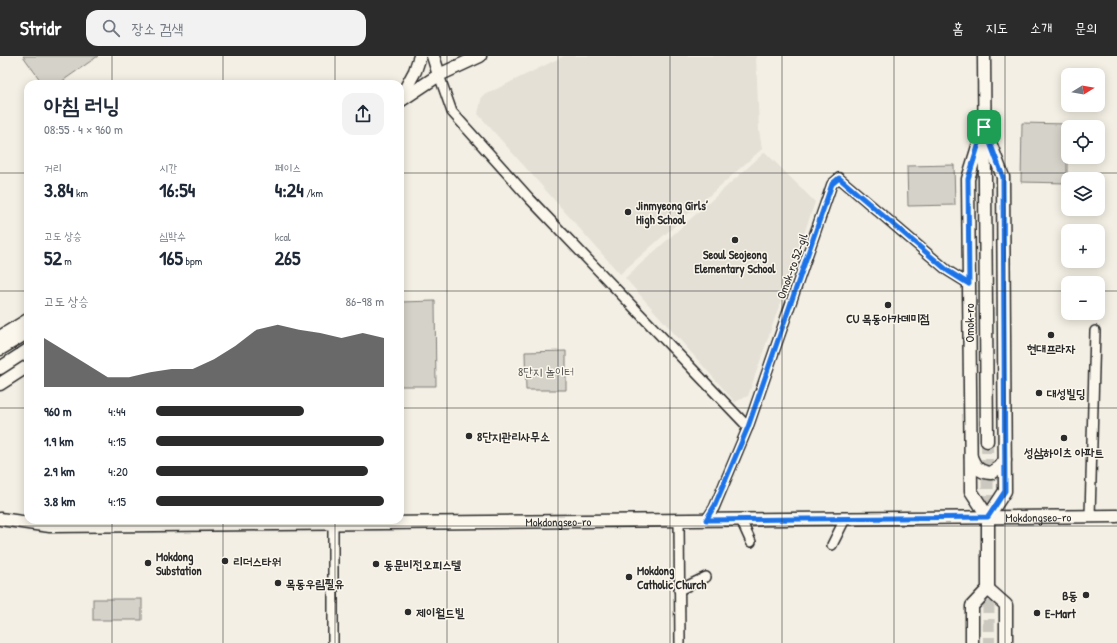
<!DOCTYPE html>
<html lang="ko">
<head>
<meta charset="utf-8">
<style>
  body { margin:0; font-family:"Patrick Hand","Poor Story",sans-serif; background:#f2f2f3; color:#1f2937; height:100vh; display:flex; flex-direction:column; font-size:15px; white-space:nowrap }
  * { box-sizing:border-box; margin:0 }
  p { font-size:13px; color:#747a83 }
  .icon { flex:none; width:22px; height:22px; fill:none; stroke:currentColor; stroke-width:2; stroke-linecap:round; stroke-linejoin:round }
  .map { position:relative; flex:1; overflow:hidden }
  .drawer { position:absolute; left:24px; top:24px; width:380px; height:444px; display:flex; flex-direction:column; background:#fff; border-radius:12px; box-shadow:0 2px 10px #0003 }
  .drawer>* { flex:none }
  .needle { width:26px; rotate:79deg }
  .tools { position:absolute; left:1061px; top:12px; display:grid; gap:8px }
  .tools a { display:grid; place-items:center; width:44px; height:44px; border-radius:8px; background:#fff; box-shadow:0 2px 10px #0003; font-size:20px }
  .pin { position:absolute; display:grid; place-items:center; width:34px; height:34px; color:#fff; margin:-17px; border-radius:8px; box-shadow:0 2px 6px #0006 }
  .round { display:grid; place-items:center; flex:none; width:42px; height:42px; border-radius:12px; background:#f2f2f3 }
  .summary { display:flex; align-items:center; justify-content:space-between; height:68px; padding:0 20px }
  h1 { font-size:22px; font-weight:800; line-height:30px }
  .figures { display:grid; grid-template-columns:repeat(3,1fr); gap:6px; height:68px; padding:4px 20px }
  .figures div { display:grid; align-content:center }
  .figures b { font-size:20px; font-weight:800 }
  .figures small { font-size:11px; font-weight:400 }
  .figures p { font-size:11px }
  .chart { height:112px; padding:8px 20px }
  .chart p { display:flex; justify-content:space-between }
  .chart svg { width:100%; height:72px; margin-top:4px; fill:#2b2b2b; opacity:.7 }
  ul { padding:0 20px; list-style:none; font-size:13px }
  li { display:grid; grid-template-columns:64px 48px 1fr; align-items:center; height:30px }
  li i { height:10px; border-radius:5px; background:#2b2b2b }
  header { display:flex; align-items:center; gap:24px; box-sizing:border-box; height:56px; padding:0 20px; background:#2b2b2b; color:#fff }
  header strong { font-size:19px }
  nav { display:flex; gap:22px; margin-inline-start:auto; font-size:14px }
  .search { width:280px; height:36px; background:#f2f2f3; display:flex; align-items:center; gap:10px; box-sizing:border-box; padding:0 14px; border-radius:12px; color:#747a83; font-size:15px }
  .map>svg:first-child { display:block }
  .built { fill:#e4e0d6 }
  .park { fill:#d5d2c9; stroke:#807e7a }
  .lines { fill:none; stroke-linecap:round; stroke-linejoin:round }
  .major-tunnel { stroke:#cbc8bf; stroke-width:12; stroke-dasharray:12 6; stroke-linecap:butt }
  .minor-casing { stroke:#2b2b2b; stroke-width:12 }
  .major-casing { stroke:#2b2b2b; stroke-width:15 }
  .minor { stroke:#fbf7ec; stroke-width:9 }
  .major { stroke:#fbf7ec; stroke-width:12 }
  .route-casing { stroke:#fff; stroke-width:8 }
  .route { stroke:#1a73e8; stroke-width:5 }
  .grid { fill:none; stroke:#2b2b2b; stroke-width:1; stroke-opacity:0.55 }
  .poi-dot { fill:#2b2b2b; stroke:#fbf7ec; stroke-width:1.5 }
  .labels { text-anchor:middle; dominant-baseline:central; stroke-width:3; stroke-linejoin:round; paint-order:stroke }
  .poi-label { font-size:12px; font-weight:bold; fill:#2b2b2b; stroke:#fbf7ec; text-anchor:start }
  .street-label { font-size:12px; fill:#2b2b2b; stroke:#fbf7ec }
  .park-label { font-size:12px; fill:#565552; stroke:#fbf7ec }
</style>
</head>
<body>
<header>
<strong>Stridr</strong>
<div class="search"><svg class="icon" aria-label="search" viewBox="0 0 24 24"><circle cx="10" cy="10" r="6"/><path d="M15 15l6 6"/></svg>장소 검색</div>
<nav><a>홈</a><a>지도</a><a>소개</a><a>문의</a></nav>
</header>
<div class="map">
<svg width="1117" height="587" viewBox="0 0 1117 587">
  <rect width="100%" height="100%" fill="#f3efe4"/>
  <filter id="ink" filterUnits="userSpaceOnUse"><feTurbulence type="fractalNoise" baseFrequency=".025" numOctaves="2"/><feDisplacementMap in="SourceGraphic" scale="8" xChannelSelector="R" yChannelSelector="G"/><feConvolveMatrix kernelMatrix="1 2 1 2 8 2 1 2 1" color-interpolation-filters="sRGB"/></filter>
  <g filter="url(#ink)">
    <!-- built -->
    <g class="built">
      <path d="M564,0H756L759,74L762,93L620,218L478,58L482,40Z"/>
      <path d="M765,96L815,146L748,340L735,346L625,222Z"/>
    </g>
    <!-- park -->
    <g class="park">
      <path d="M23,0H98L58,28H43Z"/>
      <path d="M1022,67L1067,68V127L1021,126Z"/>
      <path d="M954,109L955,149L908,150L907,110Z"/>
      <path d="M435,245L436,330H400V246Z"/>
      <path d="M566,295V334H526L525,296Z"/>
      <rect x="93" y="543" width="49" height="21"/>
    </g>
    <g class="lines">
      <!-- major-tunnel -->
      <g class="major-tunnel">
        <path d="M987,385L988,464"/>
        <path d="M988,527L989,587"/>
      </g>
      <defs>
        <g id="minor">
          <path d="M439,19L452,56L529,142L748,371"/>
          <path d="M1090,460L1095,275"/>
          <path d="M706,464L714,452L748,371L832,128L839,122L948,215L969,228"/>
          <path d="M741,464L751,486"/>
          <path d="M679,465L680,587"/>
          <path d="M832,489L845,463"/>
          <path d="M679,534L706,521"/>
          <path d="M333,587V468"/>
        </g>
        <g id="major">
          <path d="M433,0L439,19"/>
          <path d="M984,0L987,385"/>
          <path d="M400,43L415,15L420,0"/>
          <path d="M400,45L439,19L480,0"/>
          <path d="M984,71L1003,121L1005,435L988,461"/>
          <path d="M0,281L28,264"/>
          <path d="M0,293L28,276"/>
          <path d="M0,312L28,294"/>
          <path d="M0,328L28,310"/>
          <path d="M971,401C975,411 979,416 991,417L1000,411L1005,404"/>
          <path id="s1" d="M0,463L50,470L1117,460"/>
          <path d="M988,533L1006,549V587"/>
          <path d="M972,587V550L988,533V461L971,435L968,123L984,71"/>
        </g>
      </defs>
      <!-- minor casing -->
      <use href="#minor" class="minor-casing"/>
      <!-- major casing -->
      <use href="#major" class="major-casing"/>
      <!-- minor -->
      <use href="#minor" class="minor"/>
      <!-- major -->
      <use href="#major" class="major"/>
    </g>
  </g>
  <g class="lines" filter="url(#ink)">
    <defs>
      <path id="route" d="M984,71L1003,121L1005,435L988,461L706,464L715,449L748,371L832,128L839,122L948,215L969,228L968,123Z"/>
    </defs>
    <!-- route casing -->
    <use href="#route" class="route-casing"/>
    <!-- route -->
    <use href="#route" class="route"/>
  </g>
  <!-- grid -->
  <path class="grid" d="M112,0V28M223,0V28M335,0V28M447,0V587M558,0V587M670,0V587M782,0V587M894,0V587M1005,0V587M0,117H28M400,117H1117M0,235H28M400,235H1068M1098,235H1117M0,352H28M400,352H1117M112,464V587M223,464V587M335,464V587M0,470H1117"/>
  <!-- markers -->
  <g class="poi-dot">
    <circle cx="628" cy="156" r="4"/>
    <circle cx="735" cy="184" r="4"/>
    <circle cx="888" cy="249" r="4"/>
    <circle cx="1051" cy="279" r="4"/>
    <circle cx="1039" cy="337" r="4"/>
    <circle cx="469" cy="380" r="4"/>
    <circle cx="1064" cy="382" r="4"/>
    <circle cx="225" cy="505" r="4"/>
    <circle cx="148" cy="507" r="4"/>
    <circle cx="376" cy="508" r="4"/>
    <circle cx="629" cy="521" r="4"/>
    <circle cx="278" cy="527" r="4"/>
    <circle cx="1086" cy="539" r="4"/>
    <circle cx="408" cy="556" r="4"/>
    <circle cx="1037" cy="557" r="4"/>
  </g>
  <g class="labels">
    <!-- poi labels -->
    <g class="poi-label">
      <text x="636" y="149">Jinmyeong Girls’<tspan x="636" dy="14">High School</tspan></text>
      <text x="735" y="198" text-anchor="middle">Seoul Seojeong<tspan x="735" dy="14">Elementary School</tspan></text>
      <text x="888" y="262" text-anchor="middle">CU 목동아카데미점</text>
      <text x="1051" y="292" text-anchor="middle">현대프라자</text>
      <text x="1047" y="337">대성빌딩</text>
      <text x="477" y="380">8단지관리사무소</text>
      <text x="1064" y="396" text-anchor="middle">성삼하이츠 아파트</text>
      <text x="156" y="500">Mokdong<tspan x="156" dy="14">Substation</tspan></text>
      <text x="233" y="505">리더스타워</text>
      <text x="384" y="508">동문비전오피스텔</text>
      <text x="637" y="514">Mokdong<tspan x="637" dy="14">Catholic Church</tspan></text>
      <text x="286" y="527">목동우림필유</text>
      <text x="1078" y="539" text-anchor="end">B동</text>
      <text x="416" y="556">제이월드빌</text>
      <text x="1045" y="557">E-Mart</text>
    </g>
    <!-- street labels -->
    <g class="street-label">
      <text transform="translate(792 210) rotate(-70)">Omok-ro 52-gil</text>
      <text transform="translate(969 267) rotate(-90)">Omok-ro</text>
      <text stroke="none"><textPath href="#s1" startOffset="1039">Mokdongseo-ro</textPath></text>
      <text stroke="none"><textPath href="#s1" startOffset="559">Mokdongseo-ro</textPath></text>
    </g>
    <!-- park labels -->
    <g class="park-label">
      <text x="546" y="315">8단지 놀이터</text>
    </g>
  </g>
</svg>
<div class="tools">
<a><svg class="needle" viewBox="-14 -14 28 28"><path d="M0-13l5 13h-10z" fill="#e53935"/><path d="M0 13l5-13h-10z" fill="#747a83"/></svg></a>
<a><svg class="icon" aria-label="locate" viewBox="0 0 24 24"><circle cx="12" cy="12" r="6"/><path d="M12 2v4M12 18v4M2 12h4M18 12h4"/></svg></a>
<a><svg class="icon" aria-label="layers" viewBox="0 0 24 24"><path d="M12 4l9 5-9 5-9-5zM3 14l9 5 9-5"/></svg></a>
<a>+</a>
<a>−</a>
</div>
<div class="pin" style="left:984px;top:71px;background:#1e9e55"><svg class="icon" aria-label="arrive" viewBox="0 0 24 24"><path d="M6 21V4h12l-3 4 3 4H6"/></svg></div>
<section class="drawer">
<div class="summary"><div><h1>아침 러닝</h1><p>08:55 · 4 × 960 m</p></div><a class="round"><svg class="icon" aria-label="share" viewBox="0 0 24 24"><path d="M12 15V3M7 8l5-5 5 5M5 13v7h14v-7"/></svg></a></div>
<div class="figures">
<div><p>거리</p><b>3.84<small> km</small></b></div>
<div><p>시간</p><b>16:54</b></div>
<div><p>페이스</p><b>4:24<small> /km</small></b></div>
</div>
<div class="figures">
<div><p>고도 상승</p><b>52<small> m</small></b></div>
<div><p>심박수</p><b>165<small> bpm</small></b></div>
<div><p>kcal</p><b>265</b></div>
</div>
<div class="chart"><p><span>고도 상승</span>86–98 m</p>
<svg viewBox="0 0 160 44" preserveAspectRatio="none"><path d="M0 44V14L10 22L20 30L30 38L40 38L50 35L60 33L70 33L80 27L90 19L100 9L110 6L120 9L130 11L140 14L150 11L160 14V44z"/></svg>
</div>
<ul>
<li><b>960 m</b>4:44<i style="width:65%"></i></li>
<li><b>1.9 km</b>4:15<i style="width:100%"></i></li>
<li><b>2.9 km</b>4:20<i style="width:93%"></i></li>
<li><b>3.8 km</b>4:15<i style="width:100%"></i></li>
</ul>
</section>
</div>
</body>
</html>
